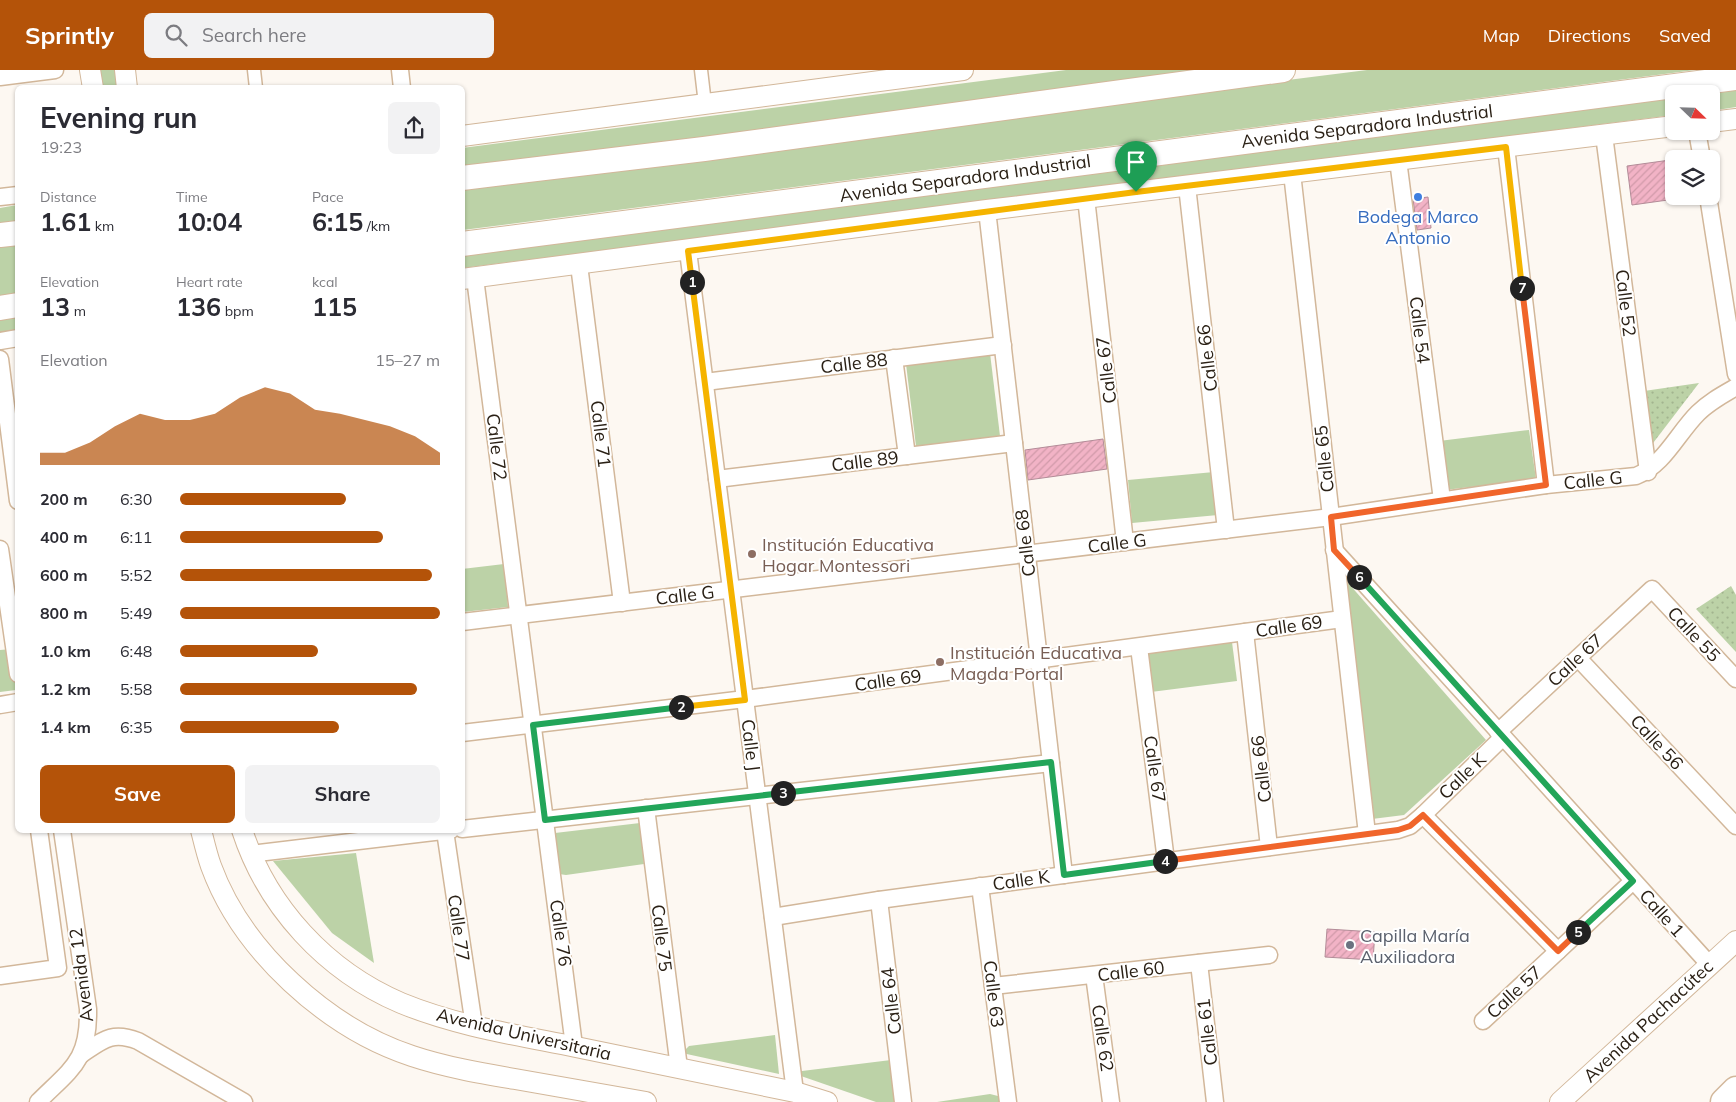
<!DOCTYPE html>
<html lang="en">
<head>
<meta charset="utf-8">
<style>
  body { margin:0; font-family:Mulish,sans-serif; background:#f2f2f3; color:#2b2b33; height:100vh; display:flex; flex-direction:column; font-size:19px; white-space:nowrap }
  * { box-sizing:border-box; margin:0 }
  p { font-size:16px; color:#7c7c81 }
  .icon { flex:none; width:28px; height:28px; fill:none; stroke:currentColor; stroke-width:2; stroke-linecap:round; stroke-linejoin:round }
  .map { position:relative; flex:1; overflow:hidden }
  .side { position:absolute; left:15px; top:15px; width:450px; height:748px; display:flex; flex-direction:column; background:#fff; border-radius:8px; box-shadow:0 1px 4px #0004 }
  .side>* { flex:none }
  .needle { width:32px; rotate:113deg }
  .controls { position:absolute; left:1665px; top:15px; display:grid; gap:10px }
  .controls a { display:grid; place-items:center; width:55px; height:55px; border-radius:8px; background:#fff; box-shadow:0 1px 4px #0004; font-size:25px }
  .pin { position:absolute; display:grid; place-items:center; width:42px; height:42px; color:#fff; margin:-51px -21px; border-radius:50% 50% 50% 0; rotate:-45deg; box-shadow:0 0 5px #0007 }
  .pin .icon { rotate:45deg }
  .km { position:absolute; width:25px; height:25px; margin:-12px; border-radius:50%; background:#222; color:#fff; font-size:14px; line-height:25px; text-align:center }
  .round { display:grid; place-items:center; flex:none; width:52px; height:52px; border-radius:8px; background:#f2f2f3 }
  .summary { display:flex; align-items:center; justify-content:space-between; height:85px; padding:0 25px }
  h1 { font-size:28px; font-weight:700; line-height:38px }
  .figures { display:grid; grid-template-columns:repeat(3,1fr); gap:8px; height:85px; padding:5px 25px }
  .figures div { display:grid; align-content:center }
  .figures b { font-size:25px; font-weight:700 }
  .figures small { font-size:14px; font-weight:400 }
  .figures p { font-size:14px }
  .chart { height:140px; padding:10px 25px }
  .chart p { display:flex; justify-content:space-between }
  .chart svg { width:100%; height:90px; margin-top:5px; fill:#b45309; opacity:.7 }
  .primary-button { display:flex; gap:10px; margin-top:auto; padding:10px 25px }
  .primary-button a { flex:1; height:58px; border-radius:8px; background:#b45309; color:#fff; font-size:20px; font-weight:700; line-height:58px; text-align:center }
  .primary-button a+a { background:#f2f2f3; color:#2b2b33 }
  ul { padding:0 25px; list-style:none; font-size:16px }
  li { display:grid; grid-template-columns:80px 60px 1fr; align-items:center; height:38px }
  li i { height:12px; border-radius:6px; background:#b45309 }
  header { display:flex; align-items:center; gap:30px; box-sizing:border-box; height:70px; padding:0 25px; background:#b45309; color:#fff }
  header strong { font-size:24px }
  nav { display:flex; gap:28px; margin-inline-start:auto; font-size:18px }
  .search { width:350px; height:45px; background:#f2f2f3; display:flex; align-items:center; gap:12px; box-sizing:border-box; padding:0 18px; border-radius:8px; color:#7c7c81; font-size:19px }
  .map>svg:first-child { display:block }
  .green { fill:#bcd2a7 }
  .garden { fill:url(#garden-dots) }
  .building { fill:url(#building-hatch); stroke:#b38c98 }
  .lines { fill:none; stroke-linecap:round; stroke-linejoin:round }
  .pedestrian-casing { stroke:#d2b79a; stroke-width:15 }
  .minor-casing { stroke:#d2b79a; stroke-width:19 }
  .tertiary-casing { stroke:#d2b79a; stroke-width:22 }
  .secondary-casing { stroke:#d2b79a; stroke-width:26 }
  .primary-casing { stroke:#d2b79a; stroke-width:29 }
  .pedestrian { stroke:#fff; stroke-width:12 }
  .minor { stroke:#fff; stroke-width:16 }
  .tertiary { stroke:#fff; stroke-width:20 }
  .secondary { stroke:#fff; stroke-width:24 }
  .primary { stroke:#fff; stroke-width:26 }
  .split-1-casing { stroke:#fff; stroke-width:10 }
  .split-2-casing { stroke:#fff; stroke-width:10 }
  .split-3-casing { stroke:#fff; stroke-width:10 }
  .split-4-casing { stroke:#fff; stroke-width:10 }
  .split-5-casing { stroke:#fff; stroke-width:10 }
  .split-6-casing { stroke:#fff; stroke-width:10 }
  .split-7-casing { stroke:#fff; stroke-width:10 }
  .split-8-casing { stroke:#fff; stroke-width:10 }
  .split-1 { stroke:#f5b400; stroke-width:6 }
  .split-2 { stroke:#f5b400; stroke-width:6 }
  .split-3 { stroke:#22a559; stroke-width:6 }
  .split-4 { stroke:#22a559; stroke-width:6 }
  .split-5 { stroke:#f0652b; stroke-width:6 }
  .split-6 { stroke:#22a559; stroke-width:6 }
  .split-7 { stroke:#f0652b; stroke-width:6 }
  .split-8 { stroke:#f5b400; stroke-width:6 }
  .shop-dot { fill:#3f7fe0; stroke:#fff; stroke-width:2 }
  .education-dot { fill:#8d6e63; stroke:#fff; stroke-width:2 }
  .worship-dot { fill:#6b7280; stroke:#fff; stroke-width:2 }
  .labels { text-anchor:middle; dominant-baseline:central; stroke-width:4; stroke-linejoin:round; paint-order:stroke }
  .street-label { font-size:18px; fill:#2a2015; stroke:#fff }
  .shop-label { font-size:18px; fill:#366cbe; stroke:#fff }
  .education-label { font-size:18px; fill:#785e54; stroke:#fff; text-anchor:start }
  .worship-label { font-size:18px; fill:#5b616d; stroke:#fff; text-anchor:start }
</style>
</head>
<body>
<header>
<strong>Sprintly</strong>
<div class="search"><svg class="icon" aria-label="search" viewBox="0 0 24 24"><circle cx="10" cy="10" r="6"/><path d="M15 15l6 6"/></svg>Search here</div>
<nav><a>Map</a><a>Directions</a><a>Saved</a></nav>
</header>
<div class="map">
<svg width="1736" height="1032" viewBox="0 0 1736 1032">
  <defs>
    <pattern id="garden-dots" width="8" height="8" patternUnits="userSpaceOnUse" patternTransform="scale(1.25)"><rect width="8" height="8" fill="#bcd2a7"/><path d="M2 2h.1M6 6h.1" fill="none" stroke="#a2b48f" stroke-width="1.8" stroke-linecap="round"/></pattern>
    <pattern id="building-hatch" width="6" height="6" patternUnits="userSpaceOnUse" patternTransform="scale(1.25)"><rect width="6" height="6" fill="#f2b3c6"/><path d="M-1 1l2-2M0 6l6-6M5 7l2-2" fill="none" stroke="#d09aa9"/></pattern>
  </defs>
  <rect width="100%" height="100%" fill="#fdf8f2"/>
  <!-- green -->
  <g class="green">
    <path d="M96,0H122L124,17H98Z"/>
    <path d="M1066,0H1229L463,98L462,78Z"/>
    <path d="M1367,0H1695L463,160L462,115Z"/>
    <path d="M1736,20V37L1711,41V24H1709Z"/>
    <path d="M1674,28V45L463,198L462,181Z"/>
    <path d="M17,135V159L0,162V138Z"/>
    <path d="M17,172V226L0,228V175Z"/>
    <path d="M17,241V261L0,263V244Z"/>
    <path d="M990,283L1000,366L916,376L906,294Z"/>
    <path d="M1529,360L1536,409L1445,420L1439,371Z"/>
    <path d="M1214,402L1218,445L1132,453L1128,410Z"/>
    <path d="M504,494L508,537L463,542L462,499Z"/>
    <path d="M1342,506L1486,670L1404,745L1372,749Z"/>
    <path d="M1232,572L1237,611L1151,622L1146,582Z"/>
    <path d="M12,579L16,620L0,622V580Z"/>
    <path d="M640,753L644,794L566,805L559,804L555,763Z"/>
    <path d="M356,783L374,893L332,863L273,791Z"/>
    <path d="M775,965L779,1004L682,983L689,976Z"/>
    <path d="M891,990L896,1032H876L801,1006L800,1004L802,1001Z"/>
    <path d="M990,1024L998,1026L1001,1032H937Z"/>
  </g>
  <!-- garden -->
  <g class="garden">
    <path d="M1699,313L1650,377L1644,321Z"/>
    <path d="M1731,516L1736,525V582L1696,539Z"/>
  </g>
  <!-- building -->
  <g class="building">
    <path d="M1670,90L1675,129L1632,135L1627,96Z"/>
    <path d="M1428,127L1431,158L1417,160L1413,129Z"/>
    <path d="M1103,369L1107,399L1028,410L1025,380Z"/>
    <path d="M1327,859L1375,862L1373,890L1325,887Z"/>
  </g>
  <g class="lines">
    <defs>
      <g id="pedestrian">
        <path d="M254,0L256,18"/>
        <path d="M701,0L705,34"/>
      </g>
      <g id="minor">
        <path d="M400,0L402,18"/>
        <path d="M0,7L55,0"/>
        <path d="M1697,61L1702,89"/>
        <path d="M1604,65L1648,402"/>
        <path d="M1506,77L1546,415"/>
        <path d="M1398,90L1442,430"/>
        <path d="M1292,103L1367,764"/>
        <path d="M1187,116L1226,460"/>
        <path d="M1708,126L1736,304"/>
        <path d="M0,127L18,125"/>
        <path d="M1086,128L1125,472"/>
        <path d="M987,140L1064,805"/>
        <path d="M688,181L795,1022"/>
        <path d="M579,195L622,533"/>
        <path d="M475,208L574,976"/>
        <path d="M0,271L18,268"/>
        <path d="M894,288L907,386"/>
        <path d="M0,289L18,431"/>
        <path d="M705,312L1003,275"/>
        <path d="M717,409L1014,373"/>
        <path d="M0,479L18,604"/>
        <path d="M1334,480L1709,894"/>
        <path d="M462,552L1331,447L1546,415L1636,406C1664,395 1677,364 1698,343C1709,332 1722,325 1736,317"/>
        <path d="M1245,562L1269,777"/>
        <path d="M1139,577L1166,791"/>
        <path d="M1578,588L1736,756"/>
        <path d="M0,635L18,632"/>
        <path d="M1498,662L1652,519L1736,609"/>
        <path d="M462,663L745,629L1342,549"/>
        <path d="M646,738L679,998"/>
        <path d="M1423,745L1558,881"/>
        <path d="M462,759L1051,693"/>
        <path d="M445,761L474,956"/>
        <path d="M250,784L451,760"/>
        <path d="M980,816L1008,1032"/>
        <path d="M879,830L903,1032"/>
        <path d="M773,847L879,830L1398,760L1410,756L1423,745L1503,667"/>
        <path d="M1199,893L1215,1032"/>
        <path d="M1094,905L1111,1032"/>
        <path d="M0,906L58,898L39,760"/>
        <path d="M993,916L1269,885"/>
        <path d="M1483,951L1633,811"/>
        <path d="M82,984C103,970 112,961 138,971L244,1032"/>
        <path d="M38,1032C72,998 89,991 88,939L62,760"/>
      </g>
      <g id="tertiary">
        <path d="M90,0L93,18"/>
        <path d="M125,0L127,18"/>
        <path d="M1711,52L1736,49"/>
        <path d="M462,66L963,0"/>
        <path d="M462,209L987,140L1674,56"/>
        <path d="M201,760C204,772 207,785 211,796C242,881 327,958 412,986C445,997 480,1003 515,1009C559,1017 602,1024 646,1032"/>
        <path d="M242,760C267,837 326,901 401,933C457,956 517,965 576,977C649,992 722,1007 795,1022L827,1032"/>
        <path d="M1560,1032L1736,871"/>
      </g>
      <g id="secondary">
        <path d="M462,108L704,79L1283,0"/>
        <path d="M0,165L18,163"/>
        <path d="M462,174L1736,8"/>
        <path d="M0,238L18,235"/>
      </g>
      <path id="primary" d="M1724,1032L1736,1020"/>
    </defs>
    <!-- pedestrian casing -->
    <use href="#pedestrian" class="pedestrian-casing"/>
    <!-- minor casing -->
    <use href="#minor" class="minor-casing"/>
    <!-- tertiary casing -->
    <use href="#tertiary" class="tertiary-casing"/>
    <!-- secondary casing -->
    <use href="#secondary" class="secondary-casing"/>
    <!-- primary casing -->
    <use href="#primary" class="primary-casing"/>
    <!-- pedestrian -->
    <use href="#pedestrian" class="pedestrian"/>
    <!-- minor -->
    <use href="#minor" class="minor"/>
    <!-- tertiary -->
    <use href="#tertiary" class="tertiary"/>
    <!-- secondary -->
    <use href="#secondary" class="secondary"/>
    <!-- primary -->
    <use href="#primary" class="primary"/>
  </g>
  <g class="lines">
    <defs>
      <path id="split-1" d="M692,212L688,181L1136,122"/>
      <path id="split-2" d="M681,637L745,630L692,212"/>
      <path id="split-3" d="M681,637L533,655L545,750L783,723"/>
      <path id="split-4" d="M783,723L1051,692L1064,805L1165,791"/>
      <path id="split-5" d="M1165,791L1398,760L1410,756L1423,745L1558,881L1578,862"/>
      <path id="split-6" d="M1359,507L1633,811L1578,862"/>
      <path id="split-7" d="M1359,507L1334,480L1331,447L1546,415L1522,218"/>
      <path id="split-8" d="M1136,122L1506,77L1522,218"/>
    </defs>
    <!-- split-1 casing -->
    <use href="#split-1" class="split-1-casing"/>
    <!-- split-2 casing -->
    <use href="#split-2" class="split-2-casing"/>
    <!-- split-3 casing -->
    <use href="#split-3" class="split-3-casing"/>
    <!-- split-4 casing -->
    <use href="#split-4" class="split-4-casing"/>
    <!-- split-5 casing -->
    <use href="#split-5" class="split-5-casing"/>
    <!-- split-6 casing -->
    <use href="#split-6" class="split-6-casing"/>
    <!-- split-7 casing -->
    <use href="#split-7" class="split-7-casing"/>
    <!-- split-8 casing -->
    <use href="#split-8" class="split-8-casing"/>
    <!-- split-1 -->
    <use href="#split-1" class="split-1"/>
    <!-- split-2 -->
    <use href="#split-2" class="split-2"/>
    <!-- split-3 -->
    <use href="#split-3" class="split-3"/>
    <!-- split-4 -->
    <use href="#split-4" class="split-4"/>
    <!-- split-5 -->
    <use href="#split-5" class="split-5"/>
    <!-- split-6 -->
    <use href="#split-6" class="split-6"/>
    <!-- split-7 -->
    <use href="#split-7" class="split-7"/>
    <!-- split-8 -->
    <use href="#split-8" class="split-8"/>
  </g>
  <!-- markers -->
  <circle class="shop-dot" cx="1418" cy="127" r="5"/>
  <g class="education-dot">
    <circle cx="752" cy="484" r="5"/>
    <circle cx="940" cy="592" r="5"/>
  </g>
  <circle class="worship-dot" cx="1350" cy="875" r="5"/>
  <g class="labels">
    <!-- street labels -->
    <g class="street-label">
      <text transform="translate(1367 56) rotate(-7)">Avenida Separadora Industrial</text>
      <text transform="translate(965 108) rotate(-8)">Avenida Separadora Industrial</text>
      <text transform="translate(1626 233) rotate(83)">Calle 52</text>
      <text transform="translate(1420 260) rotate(83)">Calle 54</text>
      <text transform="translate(1207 288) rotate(-97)">Calle 66</text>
      <text transform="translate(854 293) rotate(-7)">Calle 88</text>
      <text transform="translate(1106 300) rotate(-97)">Calle 67</text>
      <text transform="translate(601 364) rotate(83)">Calle 71</text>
      <text transform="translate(497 377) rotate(83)">Calle 72</text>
      <text transform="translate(1324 389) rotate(-96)">Calle 65</text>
      <text transform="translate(865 391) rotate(-7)">Calle 89</text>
      <text transform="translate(1593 410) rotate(-6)">Calle G</text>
      <text transform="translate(1025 473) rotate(-97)">Calle 68</text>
      <text transform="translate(1117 473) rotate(-7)">Calle G</text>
      <text transform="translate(685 525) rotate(-7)">Calle G</text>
      <text transform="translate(1289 556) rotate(-8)">Calle 69</text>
      <text transform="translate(1694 564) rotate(47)">Calle 55</text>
      <text transform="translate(1575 590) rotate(-43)">Calle 67</text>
      <text transform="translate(888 610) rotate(-8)">Calle 69</text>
      <text transform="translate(1657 672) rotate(47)">Calle 56</text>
      <text transform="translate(751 675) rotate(83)">Calle J</text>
      <text transform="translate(1155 699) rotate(82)">Calle 67</text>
      <text transform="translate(1261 699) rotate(-97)">Calle 66</text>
      <text transform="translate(1462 706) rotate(-44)">Calle K</text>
      <text transform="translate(1021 810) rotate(-8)">Calle K</text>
      <text transform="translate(1662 843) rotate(48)">Calle 1</text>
      <text transform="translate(459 858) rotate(82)">Calle 77</text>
      <text transform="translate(561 863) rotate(82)">Calle 76</text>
      <text transform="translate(662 868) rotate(83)">Calle 75</text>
      <text transform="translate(1131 901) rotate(-7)">Calle 60</text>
      <text transform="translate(81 905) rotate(-97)">Avenida 12</text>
      <text transform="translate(1514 922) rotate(-43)">Calle 57</text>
      <text transform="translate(994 924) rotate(83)">Calle 63</text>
      <text transform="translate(891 931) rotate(-97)">Calle 64</text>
      <text transform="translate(1648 951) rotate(-43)">Avenida Pachacútec</text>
      <text transform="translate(1207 962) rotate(-97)">Calle 61</text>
      <text transform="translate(524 964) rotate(13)">Avenida Universitaria</text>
      <text transform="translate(1103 968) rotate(82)">Calle 62</text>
    </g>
    <!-- shop labels -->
    <g class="shop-label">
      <text x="1418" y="146">Bodega Marco<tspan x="1418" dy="21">Antonio</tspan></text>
    </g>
    <!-- education labels -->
    <g class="education-label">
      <text x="762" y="474">Institución Educativa<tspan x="762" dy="21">Hogar Montessori</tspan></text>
      <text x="950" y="582">Institución Educativa<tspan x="950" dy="21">Magda Portal</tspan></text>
    </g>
    <!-- worship labels -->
    <g class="worship-label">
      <text x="1360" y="865">Capilla María<tspan x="1360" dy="21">Auxiliadora</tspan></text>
    </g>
  </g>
</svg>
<div class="controls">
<a><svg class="needle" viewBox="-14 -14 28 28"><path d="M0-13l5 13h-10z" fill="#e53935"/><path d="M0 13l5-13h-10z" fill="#7c7c81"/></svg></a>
<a><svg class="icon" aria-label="layers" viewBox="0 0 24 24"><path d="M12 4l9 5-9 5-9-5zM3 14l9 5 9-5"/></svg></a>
</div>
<div class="pin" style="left:1136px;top:122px;background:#1e9e55"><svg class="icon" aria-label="arrive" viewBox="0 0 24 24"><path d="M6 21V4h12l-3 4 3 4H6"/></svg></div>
<b class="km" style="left:692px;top:212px">1</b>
<b class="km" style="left:681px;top:637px">2</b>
<b class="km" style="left:783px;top:723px">3</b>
<b class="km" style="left:1165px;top:791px">4</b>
<b class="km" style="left:1578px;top:862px">5</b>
<b class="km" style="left:1359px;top:507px">6</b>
<b class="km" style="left:1522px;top:218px">7</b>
<section class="side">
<div class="summary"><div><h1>Evening run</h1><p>19:23</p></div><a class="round"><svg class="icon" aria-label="share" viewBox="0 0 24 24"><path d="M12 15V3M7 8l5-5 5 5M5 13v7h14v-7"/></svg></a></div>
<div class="figures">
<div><p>Distance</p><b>1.61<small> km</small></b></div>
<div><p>Time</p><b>10:04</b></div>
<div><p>Pace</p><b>6:15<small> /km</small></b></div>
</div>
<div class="figures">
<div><p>Elevation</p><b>13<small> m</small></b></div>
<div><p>Heart rate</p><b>136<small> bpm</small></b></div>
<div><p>kcal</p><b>115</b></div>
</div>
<div class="chart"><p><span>Elevation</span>15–27 m</p>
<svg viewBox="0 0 160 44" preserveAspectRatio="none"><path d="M0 44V38L10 38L20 33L30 25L40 19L50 22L60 22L70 19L80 11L90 6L100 9L110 17L120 19L130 22L140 25L150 30L160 38V44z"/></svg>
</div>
<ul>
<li><b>200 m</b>6:30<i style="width:64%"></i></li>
<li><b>400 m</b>6:11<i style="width:78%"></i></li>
<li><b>600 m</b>5:52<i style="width:97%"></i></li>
<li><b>800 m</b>5:49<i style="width:100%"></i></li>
<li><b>1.0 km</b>6:48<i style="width:53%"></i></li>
<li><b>1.2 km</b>5:58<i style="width:91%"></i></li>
<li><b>1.4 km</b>6:35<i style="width:61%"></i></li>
</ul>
<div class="primary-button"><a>Save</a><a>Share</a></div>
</section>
</div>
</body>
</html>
